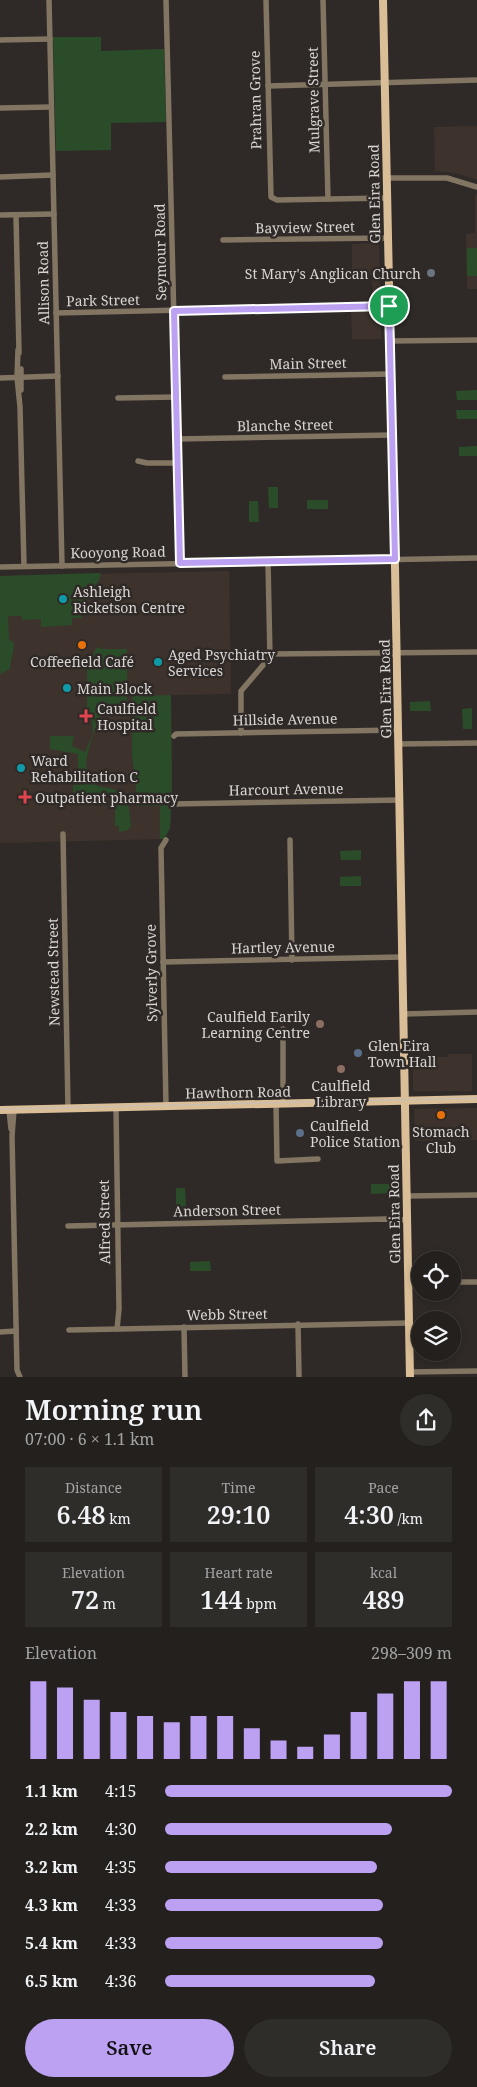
<!DOCTYPE html>
<html lang="en">
<head>
<meta charset="utf-8">
<style>
  body { margin:0; font-family:"Noto Serif",serif; background:#2f2d2a; color:#f1f3f6; height:100vh; display:flex; flex-direction:column; font-size:19px; white-space:nowrap }
  * { box-sizing:border-box; margin:0 }
  p { font-size:16px; color:#a3a3a4 }
  .icon { flex:none; width:28px; height:28px; fill:none; stroke:currentColor; stroke-width:2; stroke-linecap:round; stroke-linejoin:round }
  .map { position:relative; height:1377px; overflow:hidden }
  .sheet { display:flex; flex-direction:column; background:#23201d; flex:1 }
  .sheet>* { flex:none }
  .buttons { position:absolute; left:411px; top:1251px; display:grid; gap:10px }
  .buttons a { display:grid; place-items:center; width:50px; height:50px; border-radius:50%; background:#23201d; box-shadow:0 2px 8px #0003,0 0 0 1px #403e3b; font-size:25px }
  .pin { position:absolute; display:grid; place-items:center; width:42px; height:42px; color:#fff; margin:-21px; border:2px solid #fff; border-radius:50%; box-shadow:0 1px 5px #0007 }
  .round { display:grid; place-items:center; flex:none; width:52px; height:52px; border-radius:26px; background:#2f2d2a }
  .head { display:flex; align-items:center; justify-content:space-between; height:85px; padding:0 25px }
  h1 { font-size:28px; font-weight:600; line-height:38px }
  .figures { display:grid; grid-template-columns:repeat(3,1fr); gap:8px; height:85px; padding:5px 25px }
  .figures div { display:grid; align-content:center; border-radius:0px; background:#2f2d2a; text-align:center }
  .figures b { font-size:25px; font-weight:600 }
  .figures small { font-size:14px; font-weight:400 }
  .figures p { font-size:14px }
  .chart { height:140px; padding:10px 25px }
  .chart p { display:flex; justify-content:space-between }
  .chart svg { width:100%; height:90px; margin-top:5px; stroke:#bca0f2; stroke-width:6 }
  .button { display:flex; gap:10px; margin-top:auto; padding:10px 25px }
  .button a { flex:1; height:58px; border-radius:30px; background:#bca0f2; color:#111; font-size:20px; font-weight:600; line-height:58px; text-align:center }
  .button a+a { background:#2f2d2a; color:#f1f3f6 }
  ul { padding:0 25px; list-style:none; font-size:16px }
  li { display:grid; grid-template-columns:80px 60px 1fr; align-items:center; height:38px }
  li i { height:12px; border-radius:6px; background:#bca0f2 }
  .map>svg:first-child { display:block }
  .built { fill:#3d332c }
  .green { fill:#2b4c29 }
  .lines { fill:none; stroke-linecap:round; stroke-linejoin:round }
  .minor { stroke:#827562; stroke-width:5.5 }
  .major { stroke:#dabe97; stroke-width:8 }
  .tram { stroke:#c3c0be; stroke-width:1 }
  .route-casing { stroke:#fff; stroke-width:10 }
  .route { stroke:#bca0f2; stroke-width:6 }
  .worship-dot { fill:#6b7280; stroke:#2f2a27; stroke-width:2 }
  .culture-dot { fill:#0f9aa8; stroke:#2f2a27; stroke-width:2 }
  .food-dot { fill:#e8710a; stroke:#2f2a27; stroke-width:2 }
  .health-dot { fill:#e0444e; stroke:#2f2a27; stroke-width:2 }
  .education-dot { fill:#8d6e63; stroke:#2f2a27; stroke-width:2 }
  .service-dot { fill:#5c6f8a; stroke:#2f2a27; stroke-width:2 }
  .labels { text-anchor:middle; dominant-baseline:central; stroke-width:5; stroke-linejoin:round; paint-order:stroke }
  .street-label { font-size:14px; fill:#d8d5d3; stroke:#2f2a27 }
  .poi-label { font-size:14px; fill:#d8d5d3; stroke:#2f2a27; text-anchor:start }
</style>
</head>
<body>
<div class="map">
<svg width="477" height="1377" viewBox="0 0 477 1377">
  <rect width="100%" height="100%" fill="#2f2a27"/>
  <!-- built -->
  <g class="built">
    <path d="M477,126V180L456,173L435,171L434,127Z"/>
    <path d="M475,194L477,195V289H467L466,234L475,233Z"/>
    <path d="M379,243L381,339H352L351,310L373,309L372,275H352V244Z"/>
    <path d="M229,571L231,694L171,695L172,796L170,828L164,839L0,843V576Z"/>
    <path d="M448,1054H472V1091H413V1057H448Z"/>
    <path d="M477,1108V1140L415,1141L414,1109Z"/>
  </g>
  <!-- green -->
  <g class="green">
    <path d="M53,37H101V51L164,49L166,122L111,123V150L56,151Z"/>
    <rect x="467" y="248" width="10" height="28"/>
    <path d="M477,390V400H457L456,391Z"/>
    <path d="M456,410H477V419H457Z"/>
    <path d="M477,446V456H459V447Z"/>
    <path d="M268,487H278V508H269Z"/>
    <rect x="307" y="500" width="21" height="9"/>
    <path d="M249,501H258L259,522H249Z"/>
    <path d="M101,573L99,580L80,609L79,611H82V618H72V625L41,627V619L22,620V616H8L9,639L14,643C14,653 10,660 10,669L0,674V576Z"/>
    <path d="M97,647L102,649H127V715H101C95,731 76,771 94,784C100,788 107,787 113,789C118,791 124,797 128,800L131,826L128,830L119,832V826H115V805L118,804V795L73,794V785L82,784V777H78V754L50,749V736H74L72,746L85,752L93,734L92,720H87V665Z"/>
    <path d="M132,685H134L136,696L171,695L172,796L170,828L164,839H160V806H138L132,755Z"/>
    <path d="M430,701L431,711H410V702Z"/>
    <path d="M472,708V729H463L462,709Z"/>
    <path d="M361,850V860H341L340,851Z"/>
    <path d="M361,876V886H340V877Z"/>
    <path d="M371,1184H391L392,1193L371,1194Z"/>
    <path d="M176,1188H185L186,1208L176,1209Z"/>
    <path d="M210,1261L211,1271H190V1262Z"/>
  </g>
  <g class="lines">
    <!-- minor -->
    <g class="minor">
      <path d="M49,0L62,566"/>
      <path d="M166,0L180,563"/>
      <path d="M266,0L271,197L277,200L387,198"/>
      <path d="M323,0L328,199"/>
      <path d="M0,40L50,39"/>
      <path d="M268,86L477,80"/>
      <path d="M0,108L51,107"/>
      <path d="M0,177L53,175"/>
      <path d="M387,178H447L477,187"/>
      <path d="M0,215L54,214"/>
      <path d="M16,215L19,353"/>
      <path d="M223,240L388,238"/>
      <path d="M56,313L389,305"/>
      <path d="M390,341L477,340"/>
      <path d="M18,350L17,377L20,407L24,566"/>
      <path d="M21,369V390"/>
      <path d="M225,377L391,374"/>
      <path d="M0,378L58,376"/>
      <path d="M118,398L176,397"/>
      <path d="M177,439L392,435"/>
      <path d="M138,461L147,463H178"/>
      <path d="M0,567L477,558"/>
      <path d="M270,654L477,652"/>
      <path d="M241,733V691L270,657L268,562"/>
      <path d="M174,736L176,734L398,730"/>
      <path d="M399,744L477,743"/>
      <path d="M173,804L400,800"/>
      <path d="M63,834L68,1109"/>
      <path d="M290,840L292,960"/>
      <path d="M163,962L402,957"/>
      <path d="M404,1014L477,1012"/>
      <path d="M283,1029V1104"/>
      <path d="M276,1104L277,1161L318,1159"/>
      <path d="M166,1106L161,848L166,840"/>
      <path d="M116,1108L119,1309L117,1329"/>
      <path d="M9,1110L11,1129"/>
      <path d="M14,1110L12,1136L17,1370L20,1377"/>
      <path d="M407,1196L477,1195"/>
      <path d="M68,1226L387,1219L407,1220"/>
      <path d="M452,1282H477"/>
      <path d="M408,1283H420"/>
      <path d="M298,1324L299,1377"/>
      <path d="M184,1327L185,1377"/>
      <path d="M69,1330L409,1323"/>
      <path d="M0,1332L16,1331"/>
      <path d="M410,1372L477,1371"/>
    </g>
    <!-- major -->
    <g class="major">
      <path d="M383,0L395,567L410,1377"/>
      <path d="M0,1110L477,1099"/>
    </g>
    <!-- tram -->
    <path class="tram" d="M0,1109L477,1098"/>
  </g>
  <g class="lines">
    <defs>
      <path id="route" d="M389,306L395,559L180,563L174,311Z"/>
    </defs>
    <!-- route casing -->
    <use href="#route" class="route-casing"/>
    <!-- route -->
    <use href="#route" class="route"/>
  </g>
  <!-- markers -->
  <circle class="worship-dot" cx="431" cy="273" r="5"/>
  <g class="culture-dot">
    <circle cx="63" cy="599" r="5"/>
    <circle cx="158" cy="662" r="5"/>
    <circle cx="67" cy="688" r="5"/>
    <circle cx="21" cy="768" r="5"/>
  </g>
  <g class="food-dot">
    <circle cx="82" cy="645" r="5"/>
    <circle cx="441" cy="1115" r="5"/>
  </g>
  <g class="health-dot">
    <path d="M83.5 708.5h5v5h5v5h-5v5h-5v-5h-5v-5h5z"/>
    <path d="M22.5 789.5h5v5h5v5h-5v5h-5v-5h-5v-5h5z"/>
  </g>
  <g class="education-dot">
    <circle cx="320" cy="1024" r="5"/>
    <circle cx="341" cy="1069" r="5"/>
  </g>
  <g class="service-dot">
    <circle cx="358" cy="1053" r="5"/>
    <circle cx="300" cy="1133" r="5"/>
  </g>
  <g class="labels">
    <!-- street labels -->
    <g class="street-label">
      <text transform="translate(255 100) rotate(-91)">Prahran Grove</text>
      <text transform="translate(313 100) rotate(-91)">Mulgrave Street</text>
      <text transform="translate(374 194) rotate(-91)">Glen Eira Road</text>
      <text transform="translate(305 227) rotate(-1)">Bayview Street</text>
      <text transform="translate(160 252) rotate(-91)">Seymour Road</text>
      <text transform="translate(43 283) rotate(-91)">Allison Road</text>
      <text transform="translate(103 300) rotate(-1)">Park Street</text>
      <text transform="translate(308 363) rotate(-1)">Main Street</text>
      <text transform="translate(285 425) rotate(-1)">Blanche Street</text>
      <text transform="translate(118 552) rotate(-1)">Kooyong Road</text>
      <text transform="translate(385 689) rotate(-91)">Glen Eira Road</text>
      <text transform="translate(285 719) rotate(-1)">Hillside Avenue</text>
      <text transform="translate(286 789) rotate(-1)">Harcourt Avenue</text>
      <text transform="translate(283 947) rotate(-1)">Hartley Avenue</text>
      <text transform="translate(53 972) rotate(-91)">Newstead Street</text>
      <text transform="translate(151 973) rotate(-91)">Sylverly Grove</text>
      <text transform="translate(238 1092) rotate(-1)">Hawthorn Road</text>
      <text transform="translate(227 1210) rotate(-1)">Anderson Street</text>
      <text transform="translate(394 1214) rotate(-91)">Glen Eira Road</text>
      <text transform="translate(104 1222) rotate(-91)">Alfred Street</text>
      <text transform="translate(227 1314) rotate(-1)">Webb Street</text>
    </g>
    <!-- poi labels -->
    <g class="poi-label">
      <text x="421" y="273" text-anchor="end">St Mary's Anglican Church</text>
      <text x="73" y="591">Ashleigh<tspan x="73" dy="16">Ricketson Centre</tspan></text>
      <text x="168" y="654">Aged Psychiatry<tspan x="168" dy="16">Services</tspan></text>
      <text x="82" y="661" text-anchor="middle">Coffeefield Café</text>
      <text x="77" y="688">Main Block</text>
      <text x="97" y="708">Caulfield<tspan x="97" dy="16">Hospital</tspan></text>
      <text x="31" y="760">Ward<tspan x="31" dy="16">Rehabilitation C</tspan></text>
      <text x="35" y="797">Outpatient pharmacy</text>
      <text x="310" y="1016" text-anchor="end">Caulfield Earily<tspan x="310" dy="16">Learning Centre</tspan></text>
      <text x="368" y="1045">Glen Eira<tspan x="368" dy="16">Town Hall</tspan></text>
      <text x="341" y="1085" text-anchor="middle">Caulfield<tspan x="341" dy="16">Library</tspan></text>
      <text x="310" y="1125">Caulfield<tspan x="310" dy="16">Police Station</tspan></text>
      <text x="441" y="1131" text-anchor="middle">Stomach<tspan x="441" dy="16">Club</tspan></text>
    </g>
  </g>
</svg>
<div class="buttons">
<a><svg class="icon" aria-label="locate" viewBox="0 0 24 24"><circle cx="12" cy="12" r="6"/><path d="M12 2v4M12 18v4M2 12h4M18 12h4"/></svg></a>
<a><svg class="icon" aria-label="layers" viewBox="0 0 24 24"><path d="M12 4l9 5-9 5-9-5zM3 14l9 5 9-5"/></svg></a>
</div>
<div class="pin" style="left:389px;top:306px;background:#1e9e55"><svg class="icon" aria-label="arrive" viewBox="0 0 24 24"><path d="M6 21V4h12l-3 4 3 4H6"/></svg></div>
</div>
<section class="sheet">
<div class="head"><div><h1>Morning run</h1><p>07:00 · 6 × 1.1 km</p></div><a class="round"><svg class="icon" aria-label="share" viewBox="0 0 24 24"><path d="M12 15V3M7 8l5-5 5 5M5 13v7h14v-7"/></svg></a></div>
<div class="figures">
<div><p>Distance</p><b>6.48<small> km</small></b></div>
<div><p>Time</p><b>29:10</b></div>
<div><p>Pace</p><b>4:30<small> /km</small></b></div>
</div>
<div class="figures">
<div><p>Elevation</p><b>72<small> m</small></b></div>
<div><p>Heart rate</p><b>144<small> bpm</small></b></div>
<div><p>kcal</p><b>489</b></div>
</div>
<div class="chart"><p><span>Elevation</span>298–309 m</p>
<svg viewBox="0 0 160 44" preserveAspectRatio="none"><path d="M5 44V6M15 44V9M25 44V15M35 44V21M45 44V23M55 44V26M65 44V23M75 44V23M85 44V29M95 44V35M105 44V38M115 44V32M125 44V21M135 44V12M145 44V6M155 44V6"/></svg>
</div>
<ul>
<li><b>1.1 km</b>4:15<i style="width:100%"></i></li>
<li><b>2.2 km</b>4:30<i style="width:79%"></i></li>
<li><b>3.2 km</b>4:35<i style="width:74%"></i></li>
<li><b>4.3 km</b>4:33<i style="width:76%"></i></li>
<li><b>5.4 km</b>4:33<i style="width:76%"></i></li>
<li><b>6.5 km</b>4:36<i style="width:73%"></i></li>
</ul>
<div class="button"><a>Save</a><a>Share</a></div>
</section>
</body>
</html>
